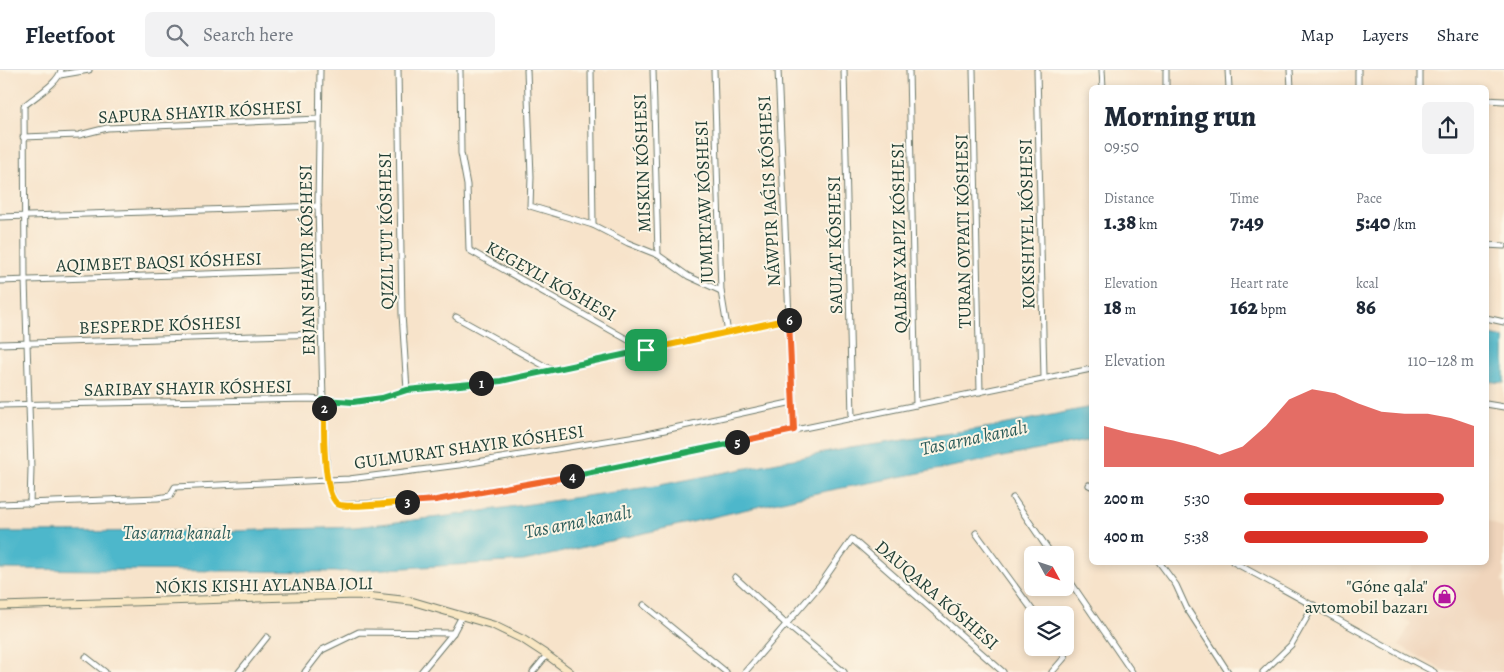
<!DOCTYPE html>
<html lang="en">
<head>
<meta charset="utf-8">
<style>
  body { margin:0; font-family:Alegreya,serif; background:#f2f2f3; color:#1f2937; height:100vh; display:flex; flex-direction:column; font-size:19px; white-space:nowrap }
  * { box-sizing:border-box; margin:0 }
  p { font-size:16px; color:#747a83 }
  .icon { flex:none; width:28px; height:28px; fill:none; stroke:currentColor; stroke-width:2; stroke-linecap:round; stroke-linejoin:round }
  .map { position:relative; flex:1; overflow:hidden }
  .side { position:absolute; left:1089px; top:15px; width:400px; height:480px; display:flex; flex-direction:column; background:#fff; border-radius:8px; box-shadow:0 2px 8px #0003 }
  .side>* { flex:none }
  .needle { width:32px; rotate:130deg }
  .tools { position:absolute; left:1024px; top:476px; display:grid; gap:10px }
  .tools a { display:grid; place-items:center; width:50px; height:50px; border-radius:8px; background:#fff; box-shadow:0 2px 8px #0003; font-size:25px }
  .pin { position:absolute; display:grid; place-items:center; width:42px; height:42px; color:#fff; margin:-21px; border-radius:10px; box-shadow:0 2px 8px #0006 }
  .km { position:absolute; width:25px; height:25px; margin:-12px; border-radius:50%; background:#222; color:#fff; font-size:14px; line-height:25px; text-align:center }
  .round { display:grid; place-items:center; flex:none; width:52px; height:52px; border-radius:8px; background:#f2f2f3 }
  .summary { display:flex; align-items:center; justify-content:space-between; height:85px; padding:0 15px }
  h1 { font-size:28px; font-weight:800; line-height:38px }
  .stats { display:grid; grid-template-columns:repeat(3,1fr); gap:8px; height:85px; padding:5px 15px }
  .stats div { display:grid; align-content:center }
  .stats b { font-size:21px; font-weight:800 }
  .stats small { font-size:14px; font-weight:400 }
  .stats p { font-size:14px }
  .chart { height:140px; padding:10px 15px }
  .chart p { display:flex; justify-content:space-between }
  .chart svg { width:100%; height:90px; margin-top:5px; fill:#d93025; opacity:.7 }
  ul { padding:0 15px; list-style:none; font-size:16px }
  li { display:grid; grid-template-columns:80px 60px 1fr; align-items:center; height:38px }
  li i { height:12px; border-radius:6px; background:#d93025 }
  header { display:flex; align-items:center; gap:30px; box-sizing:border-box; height:70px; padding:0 25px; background:#fff; border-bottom:1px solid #e0e1e3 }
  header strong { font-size:24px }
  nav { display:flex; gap:28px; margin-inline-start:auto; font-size:18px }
  .search { width:350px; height:45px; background:#f2f2f3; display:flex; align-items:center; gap:12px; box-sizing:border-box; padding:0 18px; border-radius:8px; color:#747a83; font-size:19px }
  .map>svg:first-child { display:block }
  .built { fill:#f0d5bc }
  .water { fill:#4eb7cb; stroke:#367a80 }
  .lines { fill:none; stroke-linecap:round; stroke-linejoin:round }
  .minor-casing { stroke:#6b7768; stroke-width:7 }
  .secondary-casing { stroke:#6b7768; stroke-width:9 }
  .minor { stroke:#fff; stroke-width:5 }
  .secondary { stroke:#f9e7c3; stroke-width:7 }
  .split-1-casing { stroke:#fff; stroke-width:10 }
  .split-2-casing { stroke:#fff; stroke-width:10 }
  .split-3-casing { stroke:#fff; stroke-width:10 }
  .split-4-casing { stroke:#fff; stroke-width:10 }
  .split-5-casing { stroke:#fff; stroke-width:10 }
  .split-6-casing { stroke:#fff; stroke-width:10 }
  .split-7-casing { stroke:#fff; stroke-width:10 }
  .split-1 { stroke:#22a559; stroke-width:6 }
  .split-2 { stroke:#22a559; stroke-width:6 }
  .split-3 { stroke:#f5b400; stroke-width:6 }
  .split-4 { stroke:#f0652b; stroke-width:6 }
  .split-5 { stroke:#22a559; stroke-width:6 }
  .split-6 { stroke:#f0652b; stroke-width:6 }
  .split-7 { stroke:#f5b400; stroke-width:6 }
  .labels { text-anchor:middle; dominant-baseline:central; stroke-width:4; stroke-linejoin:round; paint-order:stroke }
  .street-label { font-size:18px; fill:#1f3d34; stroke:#fcf5e5 }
  .poi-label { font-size:18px; fill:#1f3d34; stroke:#fcf5e5; text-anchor:end }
  .water-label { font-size:19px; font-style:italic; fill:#2b5c5a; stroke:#fcf5e5 }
</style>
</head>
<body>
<header>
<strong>Fleetfoot</strong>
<div class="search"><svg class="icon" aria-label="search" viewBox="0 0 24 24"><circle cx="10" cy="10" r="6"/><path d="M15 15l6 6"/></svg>Search here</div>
<nav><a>Map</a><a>Layers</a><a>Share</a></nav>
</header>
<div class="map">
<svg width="1504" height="602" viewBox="0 0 1504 602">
  <rect width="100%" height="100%" fill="#fcf5e5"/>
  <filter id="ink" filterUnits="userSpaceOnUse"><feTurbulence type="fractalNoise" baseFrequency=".02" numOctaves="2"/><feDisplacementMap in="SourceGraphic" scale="10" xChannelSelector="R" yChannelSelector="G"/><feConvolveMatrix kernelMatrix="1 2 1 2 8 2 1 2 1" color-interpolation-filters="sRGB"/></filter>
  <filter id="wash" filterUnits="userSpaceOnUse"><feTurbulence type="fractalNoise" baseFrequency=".0096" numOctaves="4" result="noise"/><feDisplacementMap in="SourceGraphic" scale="20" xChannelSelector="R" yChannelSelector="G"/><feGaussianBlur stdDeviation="1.12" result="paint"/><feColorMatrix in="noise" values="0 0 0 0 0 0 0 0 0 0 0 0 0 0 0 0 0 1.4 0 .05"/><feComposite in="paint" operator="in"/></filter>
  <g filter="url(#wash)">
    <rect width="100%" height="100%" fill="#f7e3ca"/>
    <!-- built -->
    <path class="built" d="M1486,449L1504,459V505L1501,511L1504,514V602H1447L1399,575L1411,553L1388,540L1414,493L1486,492Z"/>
    <!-- water -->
    <g class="water">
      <path d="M1486,264L1504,268V313L1486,311Z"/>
      <path d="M1091,337V370L821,422L524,491L335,502L0,499V462L229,461L355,457L448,446L655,416L850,378L998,356Z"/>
    </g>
  </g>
  <g filter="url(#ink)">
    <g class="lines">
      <defs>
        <g id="minor">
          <path d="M320,0L318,136L323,330L327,409L333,428L339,435L436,430L547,411L1091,299"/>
          <path d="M398,0L402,244L407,320"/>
          <path d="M460,0L461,83L467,115L469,180L646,280"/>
          <path d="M527,0L531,107L530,136L593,155L628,173L658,185L688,206L721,221"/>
          <path d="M591,0L593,155"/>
          <path d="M653,0L658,185"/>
          <path d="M714,0L721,221L728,263"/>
          <path d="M778,0L794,360"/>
          <path d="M844,0L852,348"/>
          <path d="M909,0L916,335"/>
          <path d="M973,0L980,322"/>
          <path d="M1037,0L1044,308"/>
          <path d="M1102,0L1103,18"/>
          <path d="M1166,0V18"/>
          <path d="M1228,0L1229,18"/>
          <path d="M1290,0L1291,18"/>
          <path d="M1358,0V18"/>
          <path d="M1420,0V18"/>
          <path d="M60,5L89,0"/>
          <path d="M1486,30L1504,31"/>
          <path d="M23,67L79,65L107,58L319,49"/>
          <path d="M0,147L318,136"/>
          <path d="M1486,175L1504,176"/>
          <path d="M0,211L320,200"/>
          <path d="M456,247L552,300"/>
          <path d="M1486,248L1504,252"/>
          <path d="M0,274L321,264"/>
          <path d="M1486,334L1504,337"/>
          <path d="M0,335L309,329L353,332L382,328L407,320L501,311L789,249"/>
          <path d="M1089,415L1091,416"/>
          <path d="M1013,428L1052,485"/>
          <path d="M0,434L158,428L170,426L175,417L349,409L459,395L642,365L793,332"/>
          <path d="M30,434L31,398L25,210L24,36C34,27 59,13 61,0"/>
          <path d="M976,463L1036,545"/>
          <path d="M1159,492L1176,515L1186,537L1228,602"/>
          <path d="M1233,492C1301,528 1367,567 1434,602"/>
          <path d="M1065,504L1132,602"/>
          <path d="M735,507L786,554L844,602"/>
          <path d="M644,535L726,602"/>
          <path d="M86,587L105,602"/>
          <path d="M239,602L267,567"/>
          <path d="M305,602L322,580L359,562L453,563"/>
          <path d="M421,602L453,563L462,546"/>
          <path d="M533,602L547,585"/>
          <path d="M745,602L820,515L852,469L1003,602"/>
          <path d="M1052,602L1065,587L1060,578"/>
          <path d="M1263,602L1291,575L1314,535"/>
        </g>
        <path id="secondary" d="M0,536L357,525L411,531L493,555L524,570L547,585L570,602"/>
      </defs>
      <!-- minor casing -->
      <use href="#minor" class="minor-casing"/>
      <!-- secondary casing -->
      <use href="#secondary" class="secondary-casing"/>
      <!-- minor -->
      <use href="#minor" class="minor"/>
      <!-- secondary -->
      <use href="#secondary" class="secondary"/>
    </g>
  </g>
  <g class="lines" filter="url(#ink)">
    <defs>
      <path id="split-1" d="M481,313L501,311L646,280"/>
      <path id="split-2" d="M324,338L323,330L353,332L382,328L407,320L481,313"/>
      <path id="split-3" d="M324,338C324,355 322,430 340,435C352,438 392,433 407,432"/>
      <path id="split-4" d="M407,432L436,430L572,406"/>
      <path id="split-5" d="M572,406L737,372"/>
      <path id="split-6" d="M737,372L794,360L789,250"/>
      <path id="split-7" d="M646,280L789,249V250"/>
    </defs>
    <!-- split-1 casing -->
    <use href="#split-1" class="split-1-casing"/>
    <!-- split-2 casing -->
    <use href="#split-2" class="split-2-casing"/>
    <!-- split-3 casing -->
    <use href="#split-3" class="split-3-casing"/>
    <!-- split-4 casing -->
    <use href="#split-4" class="split-4-casing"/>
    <!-- split-5 casing -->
    <use href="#split-5" class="split-5-casing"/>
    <!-- split-6 casing -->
    <use href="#split-6" class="split-6-casing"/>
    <!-- split-7 casing -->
    <use href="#split-7" class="split-7-casing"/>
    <!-- split-1 -->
    <use href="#split-1" class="split-1"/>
    <!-- split-2 -->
    <use href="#split-2" class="split-2"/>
    <!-- split-3 -->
    <use href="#split-3" class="split-3"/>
    <!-- split-4 -->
    <use href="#split-4" class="split-4"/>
    <!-- split-5 -->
    <use href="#split-5" class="split-5"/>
    <!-- split-6 -->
    <use href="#split-6" class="split-6"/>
    <!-- split-7 -->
    <use href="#split-7" class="split-7"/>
  </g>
  <!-- icons -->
  <defs>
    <symbol id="shop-ring" viewBox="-11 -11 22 22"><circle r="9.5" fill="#fcf5e5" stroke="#b5179e" stroke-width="1.5"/><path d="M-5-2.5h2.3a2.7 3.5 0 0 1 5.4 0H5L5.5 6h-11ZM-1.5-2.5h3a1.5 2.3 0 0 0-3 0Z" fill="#b5179e"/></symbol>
  </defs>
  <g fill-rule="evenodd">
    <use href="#shop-ring" x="1432" y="514" width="25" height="25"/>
  </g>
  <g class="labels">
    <!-- street labels -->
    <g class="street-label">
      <text transform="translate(200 42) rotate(-3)">SAPURA SHAYIR KÓSHESI</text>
      <text transform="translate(642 93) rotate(-92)">MISKIN KÓSHESI</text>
      <text transform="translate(769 121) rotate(-93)">NÁWPIR JAǴIS KÓSHESI</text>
      <text transform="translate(704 132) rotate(-92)">JUMIRTAW KÓSHESI</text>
      <text transform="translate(1027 154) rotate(-91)">KOKSHIYEL KÓSHESI</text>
      <text transform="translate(386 161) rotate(-91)">QIZIL TUT KÓSHESI</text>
      <text transform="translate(963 161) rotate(-91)">TURAN OYPATI KÓSHESI</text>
      <text transform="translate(899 168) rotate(-91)">QALBAY XAPIZ KÓSHESI</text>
      <text transform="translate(835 175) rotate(-91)">SAULAT KÓSHESI</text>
      <text transform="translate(307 190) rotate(-91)">ERJAN SHAYIR KÓSHESI</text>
      <text transform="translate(159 192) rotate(-2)">AQIMBET BAQSI KÓSHESI</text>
      <text transform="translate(551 211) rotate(29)">KEGEYLI KÓSHESI</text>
      <text transform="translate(160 255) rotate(-2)">BESPERDE KÓSHESI</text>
      <text transform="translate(188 318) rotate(-1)">SARIBAY SHAYIR KÓSHESI</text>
      <text transform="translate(469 377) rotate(-8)">GULMURAT SHAYIR KÓSHESI</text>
      <text transform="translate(264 515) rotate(-1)">NÓKIS KISHI AYLANBA JOLI</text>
      <text transform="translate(937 525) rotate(41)">DAUQARA KÓSHESI</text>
    </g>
    <!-- poi labels -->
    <g class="poi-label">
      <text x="1428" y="516">"Góne qala"<tspan x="1428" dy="21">avtomobil bazarı</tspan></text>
    </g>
    <!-- water labels -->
    <g class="water-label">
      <text transform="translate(974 368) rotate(-12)">Tas arna kanalı</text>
      <text transform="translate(578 452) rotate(-11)">Tas arna kanalı</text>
      <text x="177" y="463">Tas arna kanalı</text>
    </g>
  </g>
</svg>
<div class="tools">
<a><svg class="needle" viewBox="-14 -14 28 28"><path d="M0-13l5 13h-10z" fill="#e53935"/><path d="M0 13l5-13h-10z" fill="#747a83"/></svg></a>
<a><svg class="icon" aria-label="layers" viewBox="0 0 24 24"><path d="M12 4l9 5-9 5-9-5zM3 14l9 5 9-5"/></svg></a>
</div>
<div class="pin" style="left:646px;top:280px;background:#1e9e55"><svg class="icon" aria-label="arrive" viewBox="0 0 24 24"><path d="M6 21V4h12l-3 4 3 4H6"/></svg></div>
<b class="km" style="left:481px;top:313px">1</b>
<b class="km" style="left:324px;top:338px">2</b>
<b class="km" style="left:407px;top:432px">3</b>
<b class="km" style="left:572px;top:406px">4</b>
<b class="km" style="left:737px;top:372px">5</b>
<b class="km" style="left:789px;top:250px">6</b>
<section class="side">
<div class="summary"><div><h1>Morning run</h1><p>09:50</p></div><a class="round"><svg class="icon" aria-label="share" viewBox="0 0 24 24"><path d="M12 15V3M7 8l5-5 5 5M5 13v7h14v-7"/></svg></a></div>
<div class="stats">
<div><p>Distance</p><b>1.38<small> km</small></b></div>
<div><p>Time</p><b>7:49</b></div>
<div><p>Pace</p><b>5:40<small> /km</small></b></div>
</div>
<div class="stats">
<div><p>Elevation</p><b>18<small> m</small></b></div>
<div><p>Heart rate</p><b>162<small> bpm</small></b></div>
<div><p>kcal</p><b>86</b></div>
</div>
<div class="chart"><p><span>Elevation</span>110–128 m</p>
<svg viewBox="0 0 160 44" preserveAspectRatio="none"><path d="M0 44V24L10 27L20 29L30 31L40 34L50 38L60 34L70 24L80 11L90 6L100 8L110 13L120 17L130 18L140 18L150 20L160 24V44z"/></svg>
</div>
<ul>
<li><b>200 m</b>5:30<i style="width:87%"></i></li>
<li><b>400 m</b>5:38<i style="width:80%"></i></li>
</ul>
</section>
</div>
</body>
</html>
